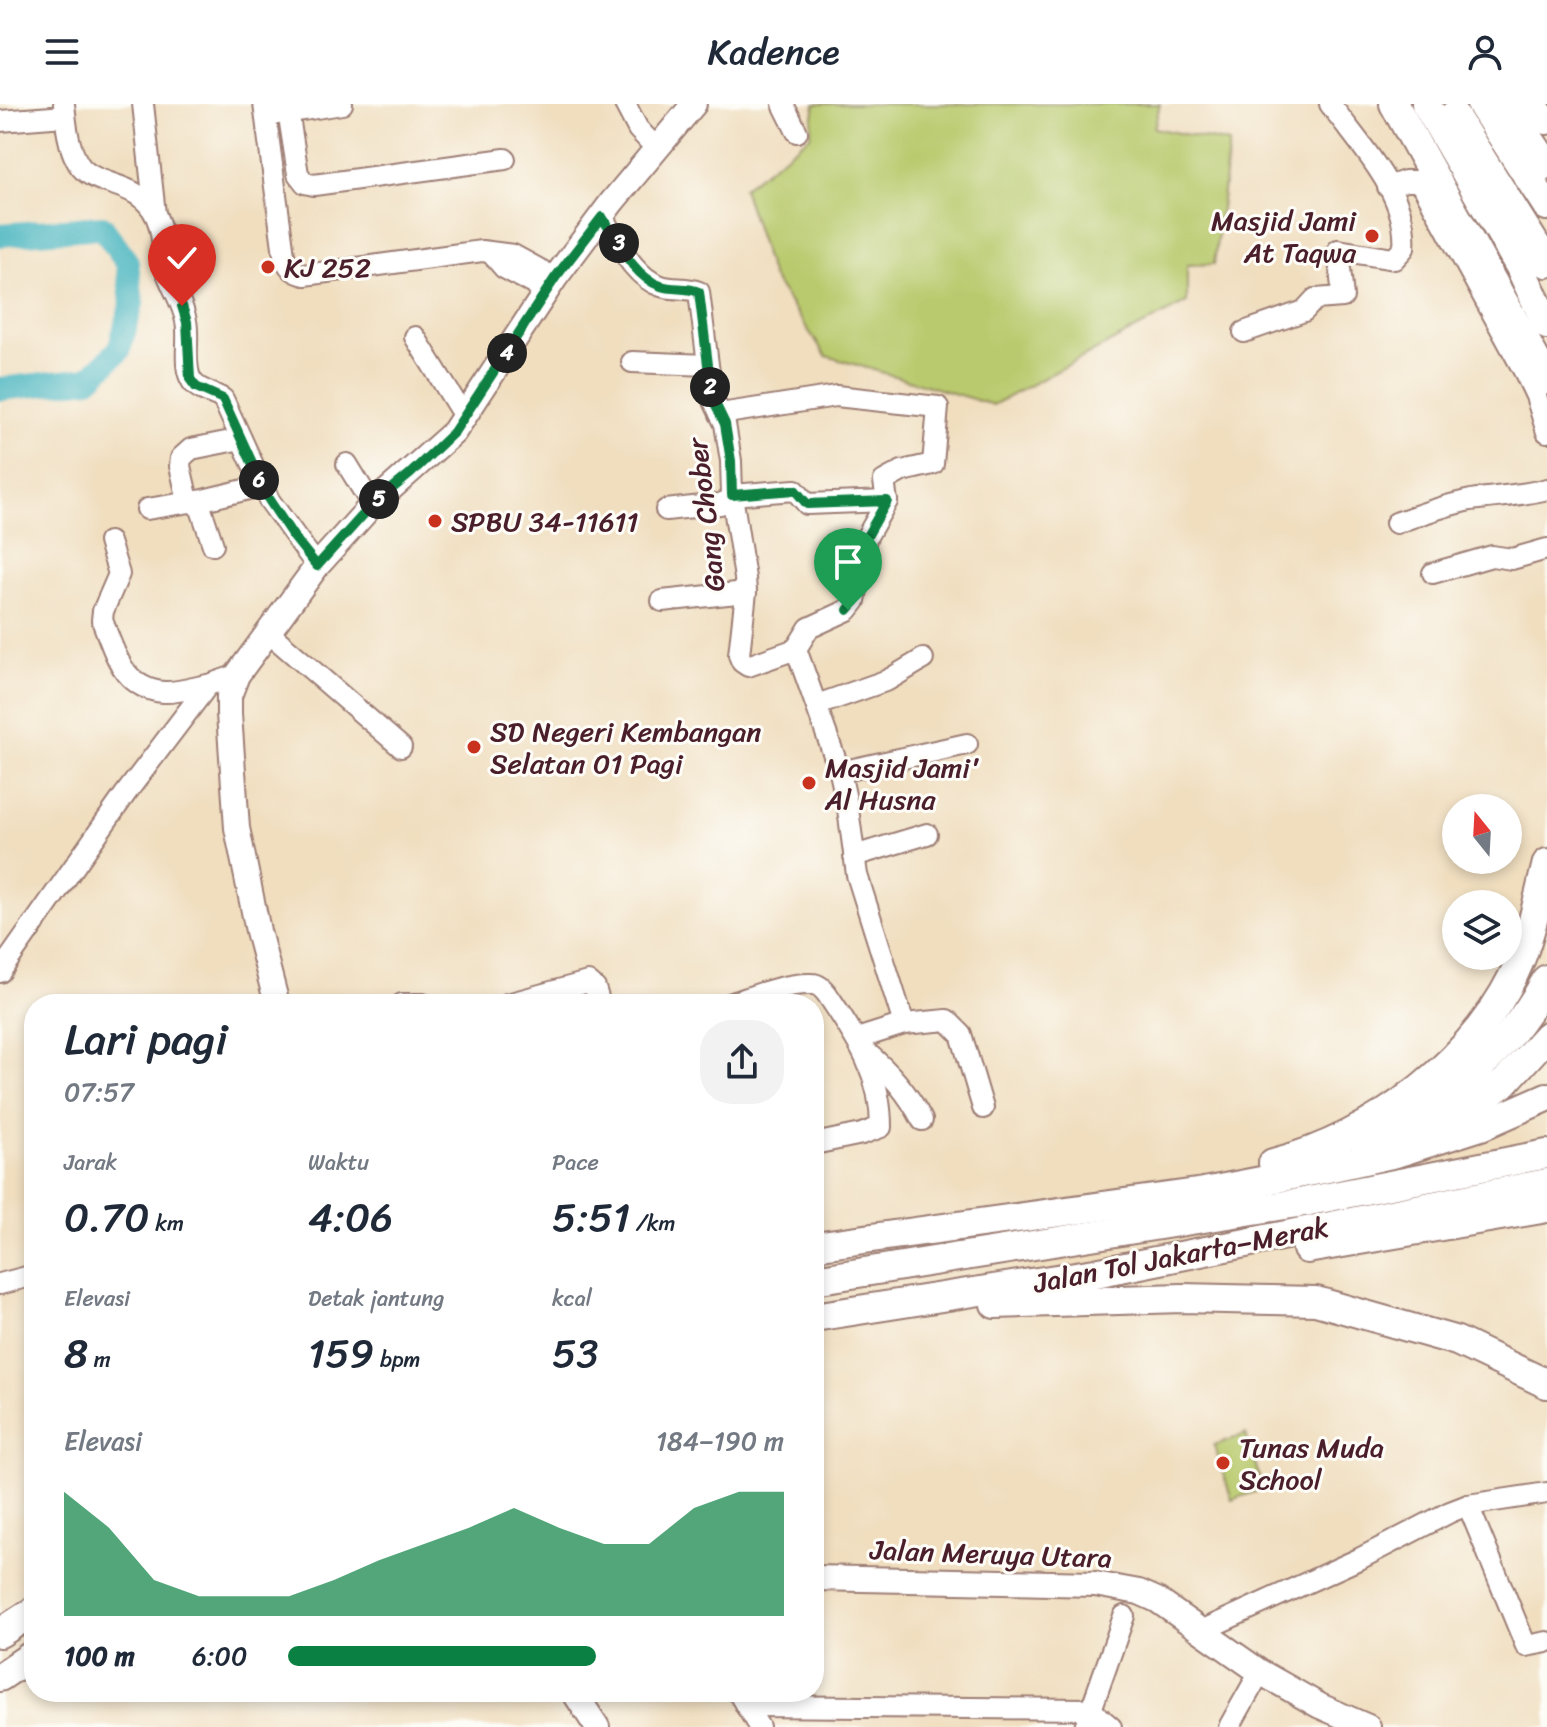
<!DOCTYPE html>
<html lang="id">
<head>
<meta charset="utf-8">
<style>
  body { margin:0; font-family:Sriracha,sans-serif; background:#f2f2f3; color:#1f2937; height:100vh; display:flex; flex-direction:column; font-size:30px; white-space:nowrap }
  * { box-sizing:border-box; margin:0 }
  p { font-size:26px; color:#747a83 }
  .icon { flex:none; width:44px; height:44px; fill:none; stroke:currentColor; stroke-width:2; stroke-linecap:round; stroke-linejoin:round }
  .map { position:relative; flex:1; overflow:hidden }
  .sheet { position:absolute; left:24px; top:890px; width:800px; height:708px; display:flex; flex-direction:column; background:#fff; border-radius:32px; box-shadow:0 4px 12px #0003 }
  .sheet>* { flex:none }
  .needle { width:52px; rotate:342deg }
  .controls { position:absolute; left:1442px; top:690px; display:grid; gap:16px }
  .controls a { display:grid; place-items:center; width:80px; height:80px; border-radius:50%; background:#fff; box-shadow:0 4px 12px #0003; font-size:40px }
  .pin { position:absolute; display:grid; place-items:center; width:68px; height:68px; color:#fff; margin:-82px -34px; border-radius:50% 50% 50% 0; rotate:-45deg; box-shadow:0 0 8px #0007 }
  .pin .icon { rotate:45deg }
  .km { position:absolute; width:40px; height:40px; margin:-20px; border-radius:50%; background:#222; color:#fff; font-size:22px; line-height:40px; text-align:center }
  .round { display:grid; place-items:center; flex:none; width:84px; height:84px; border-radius:32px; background:#f2f2f3 }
  .head { display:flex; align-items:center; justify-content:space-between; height:136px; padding:0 40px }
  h1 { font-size:44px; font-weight:600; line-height:60px }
  .figures { display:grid; grid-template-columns:repeat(3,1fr); gap:12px; height:136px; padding:8px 40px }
  .figures div { display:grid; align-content:center }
  .figures b { font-size:40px; font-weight:600 }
  .figures small { font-size:22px; font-weight:400 }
  .figures p { font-size:22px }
  .chart { height:224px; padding:16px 40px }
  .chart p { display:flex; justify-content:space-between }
  .chart svg { width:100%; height:144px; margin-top:8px; fill:#0b8043; opacity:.7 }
  ul { padding:0 40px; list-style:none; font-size:26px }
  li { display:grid; grid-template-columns:128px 96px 1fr; align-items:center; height:60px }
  li i { height:20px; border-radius:10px; background:#0b8043 }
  header { display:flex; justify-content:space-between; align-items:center; height:104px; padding:0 40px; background:#fff; font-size:36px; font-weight:600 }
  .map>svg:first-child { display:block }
  .green { fill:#b9ca6e; stroke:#82744c; stroke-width:2 }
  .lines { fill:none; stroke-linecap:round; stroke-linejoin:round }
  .river { stroke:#44b3be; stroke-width:24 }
  .minor-casing { stroke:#9d7e75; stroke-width:24 }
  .major-casing { stroke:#9d7e75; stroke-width:28 }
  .highway-casing { stroke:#9d7e75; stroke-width:32 }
  .minor { stroke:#fff; stroke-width:20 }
  .major { stroke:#fff; stroke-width:24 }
  .highway { stroke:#fff; stroke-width:28 }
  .route-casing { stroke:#fff; stroke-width:16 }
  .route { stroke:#0b8043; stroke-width:10 }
  .poi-dot { fill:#c8321e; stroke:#fdfcf7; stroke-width:3 }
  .labels { text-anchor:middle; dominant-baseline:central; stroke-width:6; stroke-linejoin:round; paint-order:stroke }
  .poi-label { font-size:28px; fill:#4a1f2b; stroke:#fdfcf7; text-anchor:start }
  .street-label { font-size:28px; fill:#4a1f2b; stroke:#fdfcf7 }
</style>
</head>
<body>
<header><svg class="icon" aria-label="menu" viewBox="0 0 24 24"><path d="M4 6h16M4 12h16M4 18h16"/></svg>Kadence<svg class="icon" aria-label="person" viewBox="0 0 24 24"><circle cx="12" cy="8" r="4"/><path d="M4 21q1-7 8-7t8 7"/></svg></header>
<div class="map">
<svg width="1547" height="1623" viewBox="0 0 1547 1623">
  <rect width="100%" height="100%" fill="#fdfcf7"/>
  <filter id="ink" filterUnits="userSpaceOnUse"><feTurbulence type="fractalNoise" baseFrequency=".0125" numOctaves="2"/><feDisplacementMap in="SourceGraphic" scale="16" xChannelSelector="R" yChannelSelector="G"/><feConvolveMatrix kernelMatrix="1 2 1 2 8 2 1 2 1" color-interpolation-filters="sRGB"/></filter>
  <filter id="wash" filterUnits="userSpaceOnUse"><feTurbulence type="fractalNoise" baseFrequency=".006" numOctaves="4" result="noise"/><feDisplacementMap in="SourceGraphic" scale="32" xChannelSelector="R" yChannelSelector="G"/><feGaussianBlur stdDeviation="1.8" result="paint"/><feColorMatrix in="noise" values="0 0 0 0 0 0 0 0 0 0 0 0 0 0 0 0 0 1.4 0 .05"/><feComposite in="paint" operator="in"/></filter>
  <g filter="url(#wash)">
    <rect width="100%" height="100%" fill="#f0debf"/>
    <!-- green -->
    <g class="green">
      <path d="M815,0H1160L1154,24L1229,39L1214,160L1187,161V198L993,301L826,252L772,173L743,84L810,32Z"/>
      <path d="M1246,1330L1263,1385L1232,1396L1214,1341Z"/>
    </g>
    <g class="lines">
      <!-- river -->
      <path class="river" d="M0,131L102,123L127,158L132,199L119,246L89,275L0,285"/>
    </g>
  </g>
  <g filter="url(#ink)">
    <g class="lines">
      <defs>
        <g id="minor">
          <path d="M64,0C66,19 68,43 78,59C93,85 138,74 156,112C164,129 162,148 166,166C172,184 183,199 186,217C190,235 182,262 192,277C198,287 214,289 223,295L269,396L317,462"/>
          <path d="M143,0L155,110"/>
          <path d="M264,0L284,151C288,163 292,168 305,171L482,147L513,151L555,174"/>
          <path d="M287,0L298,70L305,79L314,81L505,55"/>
          <path d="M625,0L638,25L656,44"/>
          <path d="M783,0L797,28"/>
          <path d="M277,10L342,0"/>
          <path d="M0,17L65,12"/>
          <path d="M1388,83L1405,77H1417L1424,84L1525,269L1536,292L1547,328"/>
          <path d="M602,113C617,136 633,173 661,182C673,186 687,183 699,188L712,293L725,320L731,357L732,391L745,474L746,488L739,551L742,558L748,562L796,545"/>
          <path d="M492,150L504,164L547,187"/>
          <path d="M1244,228L1304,207L1315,195L1343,193L1338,146L1394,155L1404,144C1409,91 1360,41 1330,0"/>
          <path d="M415,233L465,314"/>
          <path d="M632,258L707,261"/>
          <path d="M720,310L836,292L938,303L933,360L902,367L884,377L887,397L866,434L855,497L848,506L809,524L796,545"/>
          <path d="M347,360L372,401"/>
          <path d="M732,391L795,386L807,400L887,397"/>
          <path d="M147,405L203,396L261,382"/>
          <path d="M666,406L720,400L732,395"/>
          <path d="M1396,419C1421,410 1445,401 1471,396C1497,392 1521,392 1547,385"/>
          <path d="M109,438L119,470L103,507L102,516C115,549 123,585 164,588C177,589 195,583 208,581"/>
          <path d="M213,441L201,405L187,392L180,362L181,354L191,345L241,335"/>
          <path d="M1433,469L1492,452L1512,455L1547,445"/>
          <path d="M662,497L746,488"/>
          <path d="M268,528L401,643"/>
          <path d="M796,545L840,668L848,705L857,771L904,920"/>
          <path d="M817,601L888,576L923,555"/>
          <path d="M840,668L967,640"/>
          <path d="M854,752L927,730"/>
          <path d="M0,868L126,689L208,581L237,571"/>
          <path d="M402,900H423"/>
          <path d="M507,900L588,878L595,884L600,900"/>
          <path d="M729,900C754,892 784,879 812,880C819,880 823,885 827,890C856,934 881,968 881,1023L862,1030L814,1040"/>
          <path d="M857,935L904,920L947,916L961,930L983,1004"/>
          <path d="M866,948C889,967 908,989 922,1016"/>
          <path d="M0,1180L34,1171"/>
          <path d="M1468,1401L1526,1542L1547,1538"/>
          <path d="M1201,1527L1361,1454L1450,1408L1468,1401L1547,1389"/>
          <path d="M738,1588L759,1623"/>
          <path d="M746,1602L1090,1605L1111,1623"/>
          <path d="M1085,1623L1124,1512"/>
          <path d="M1229,1623L1260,1568"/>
        </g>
        <g id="major">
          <path d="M1535,0L1547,18"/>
          <path d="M277,900L258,827L237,724L229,610V592L237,571L317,462L372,401L454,328L555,174L612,98L694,0"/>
          <path d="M814,1474L1095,1480L1139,1488L1157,1496L1260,1568L1320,1602L1368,1623"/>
          <path d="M574,1588L597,1623"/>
        </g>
        <g id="highway">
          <path d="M1394,0L1547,276"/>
          <path d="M1426,0L1520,163L1547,221"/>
          <path d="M1481,0L1547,102"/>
          <path d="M1506,0L1547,61"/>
          <path d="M1454,11L1547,159"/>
          <path d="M1439,1026L1505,978L1547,932"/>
          <path d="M1366,1044C1442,1005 1505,951 1547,875"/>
          <path d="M1273,1059C1374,1034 1482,952 1521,854C1533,824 1539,790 1547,759"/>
          <path d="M814,1142L1204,1088L1318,1066L1396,1049L1481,1022L1547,993"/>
          <path d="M1307,1145L1547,1104"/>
          <path d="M814,1176L1304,1098L1547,1050"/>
          <path d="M995,1200L1182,1194L1316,1197L1457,1237L1547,1280"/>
          <path d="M814,1213L1095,1169L1547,1079"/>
          <path d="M0,1529L34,1507"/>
          <path d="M0,1573L34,1550"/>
        </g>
      </defs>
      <!-- minor casing -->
      <use href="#minor" class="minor-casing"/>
      <!-- major casing -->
      <use href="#major" class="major-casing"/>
      <!-- highway casing -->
      <use href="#highway" class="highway-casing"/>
      <!-- minor -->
      <use href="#minor" class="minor"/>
      <!-- major -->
      <use href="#major" class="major"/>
      <!-- highway -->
      <use href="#highway" class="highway"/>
    </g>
  </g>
  <g class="lines" filter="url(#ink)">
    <defs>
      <path id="route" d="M182,202L187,218L190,275L196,283L223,295L269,396L293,432L317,462L372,401L410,370L454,328L555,174L602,113C617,136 633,173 661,182C673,186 687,183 699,188L712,293L725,320L731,357L732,391L795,386L807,400L887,397L866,434L857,489L855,497L848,506"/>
    </defs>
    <!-- route casing -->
    <use href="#route" class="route-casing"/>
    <!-- route -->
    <use href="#route" class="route"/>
  </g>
  <!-- markers -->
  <g class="poi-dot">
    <circle cx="1372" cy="132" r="8"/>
    <circle cx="268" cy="163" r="8"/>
    <circle cx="435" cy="417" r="8"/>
    <circle cx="474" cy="643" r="8"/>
    <circle cx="809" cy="679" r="8"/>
    <circle cx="1223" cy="1359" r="8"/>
  </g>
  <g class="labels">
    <!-- poi labels -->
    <g class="poi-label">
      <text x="1356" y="116" text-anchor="end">Masjid Jami<tspan x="1356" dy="32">At Taqwa</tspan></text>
      <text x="284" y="163">KJ 252</text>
      <text x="451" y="417">SPBU 34-11611</text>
      <text x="490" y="627">SD Negeri Kembangan<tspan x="490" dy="32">Selatan 01 Pagi</tspan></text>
      <text x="825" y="663">Masjid Jami'<tspan x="825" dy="32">Al Husna</tspan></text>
      <text x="1239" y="1343">Tunas Muda<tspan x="1239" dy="32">School</tspan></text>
    </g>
    <!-- street labels -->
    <g class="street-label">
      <text transform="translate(706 411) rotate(-97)">Gang Chober</text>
      <text transform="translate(1181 1151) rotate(-11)">Jalan Tol Jakarta–Merak</text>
      <text transform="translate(991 1450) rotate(2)">Jalan Meruya Utara</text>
    </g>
  </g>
</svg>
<div class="controls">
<a><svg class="needle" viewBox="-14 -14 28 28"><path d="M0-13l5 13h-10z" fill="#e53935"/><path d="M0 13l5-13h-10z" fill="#747a83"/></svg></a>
<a><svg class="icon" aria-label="layers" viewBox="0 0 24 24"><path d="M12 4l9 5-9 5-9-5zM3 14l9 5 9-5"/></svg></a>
</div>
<div class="pin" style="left:848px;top:506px;background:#1e9e55"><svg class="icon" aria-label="arrive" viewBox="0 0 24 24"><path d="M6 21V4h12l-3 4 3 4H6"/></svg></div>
<div class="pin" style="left:182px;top:202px;background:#d93025"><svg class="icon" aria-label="check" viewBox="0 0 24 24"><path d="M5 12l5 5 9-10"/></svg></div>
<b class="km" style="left:710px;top:283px">2</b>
<b class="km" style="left:619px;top:139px">3</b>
<b class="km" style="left:507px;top:249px">4</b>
<b class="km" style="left:379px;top:395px">5</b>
<b class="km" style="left:259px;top:376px">6</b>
<section class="sheet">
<div class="head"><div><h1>Lari pagi</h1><p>07:57</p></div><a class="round"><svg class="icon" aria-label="share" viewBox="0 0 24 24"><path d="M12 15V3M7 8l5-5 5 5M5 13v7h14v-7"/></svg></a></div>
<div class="figures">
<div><p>Jarak</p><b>0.70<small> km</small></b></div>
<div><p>Waktu</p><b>4:06</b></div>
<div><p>Pace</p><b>5:51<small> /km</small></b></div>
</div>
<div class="figures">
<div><p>Elevasi</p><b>8<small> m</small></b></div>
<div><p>Detak jantung</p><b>159<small> bpm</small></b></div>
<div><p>kcal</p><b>53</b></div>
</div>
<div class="chart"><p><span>Elevasi</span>184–190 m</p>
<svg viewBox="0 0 160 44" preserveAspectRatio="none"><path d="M0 44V6L10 17L20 33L30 38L40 38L50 38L60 33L70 27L80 22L90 17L100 11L110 17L120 22L130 22L140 11L150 6L160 6V44z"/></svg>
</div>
<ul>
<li><b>100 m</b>6:00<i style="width:62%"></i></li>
</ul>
</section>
</div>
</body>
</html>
